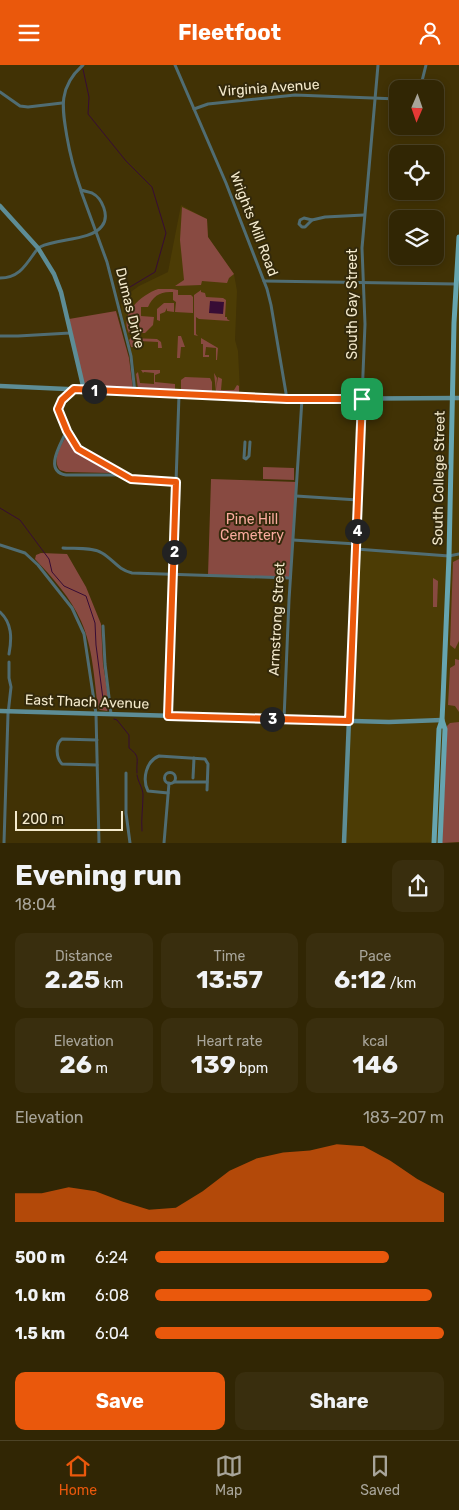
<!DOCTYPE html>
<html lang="en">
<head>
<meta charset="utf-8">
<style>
  body { margin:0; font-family:Rubik,sans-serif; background:#392e0e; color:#f1f3f6; height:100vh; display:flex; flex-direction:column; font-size:19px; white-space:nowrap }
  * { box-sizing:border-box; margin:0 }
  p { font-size:16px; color:#a8a59a }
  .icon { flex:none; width:28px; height:28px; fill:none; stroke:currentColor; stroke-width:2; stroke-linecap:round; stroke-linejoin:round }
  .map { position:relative; height:778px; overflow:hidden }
  .panel { display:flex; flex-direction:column; background:#312604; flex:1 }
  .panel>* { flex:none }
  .needle { width:32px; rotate:182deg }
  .buttons { position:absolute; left:389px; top:15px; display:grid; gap:10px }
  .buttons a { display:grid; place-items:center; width:55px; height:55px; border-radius:10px; background:#312604; box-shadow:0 2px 8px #0003,0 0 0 1px #4c4326; font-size:25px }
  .scale { position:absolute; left:15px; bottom:12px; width:108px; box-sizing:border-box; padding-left:5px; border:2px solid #f4eacd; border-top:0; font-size:14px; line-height:18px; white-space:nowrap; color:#f4eacd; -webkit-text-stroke:4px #33290b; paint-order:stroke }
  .pin { position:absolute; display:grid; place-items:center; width:42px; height:42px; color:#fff; margin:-21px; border-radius:10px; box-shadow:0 2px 8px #0006 }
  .km { position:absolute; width:25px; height:25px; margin:-12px; border-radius:50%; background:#222; color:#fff; font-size:14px; line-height:25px; text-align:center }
  .round { display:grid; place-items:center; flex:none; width:52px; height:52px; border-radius:10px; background:#392e0e }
  .overview { display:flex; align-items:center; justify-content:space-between; height:85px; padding:0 15px }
  h1 { font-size:28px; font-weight:700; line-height:38px }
  .metrics { display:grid; grid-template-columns:repeat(3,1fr); gap:8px; height:85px; padding:5px 15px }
  .metrics div { display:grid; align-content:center; border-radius:10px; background:#392e0e; text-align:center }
  .metrics b { font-size:25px; font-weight:700 }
  .metrics small { font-size:14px; font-weight:400 }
  .metrics p { font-size:14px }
  .chart { height:140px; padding:10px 15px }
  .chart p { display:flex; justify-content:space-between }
  .chart svg { width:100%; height:90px; margin-top:5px; fill:#ea580c; opacity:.7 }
  .primary-button { display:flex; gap:10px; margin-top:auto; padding:10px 15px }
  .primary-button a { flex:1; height:58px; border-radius:10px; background:#ea580c; color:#fff; font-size:20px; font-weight:700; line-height:58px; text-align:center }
  .primary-button a+a { background:#392e0e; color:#f1f3f6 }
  ul { padding:0 15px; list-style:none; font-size:16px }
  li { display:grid; grid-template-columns:80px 60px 1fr; align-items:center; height:38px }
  li i { height:12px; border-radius:6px; background:#ea580c }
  header { display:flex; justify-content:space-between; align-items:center; height:65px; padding:0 15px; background:#ea580c; color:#fff; font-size:22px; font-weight:700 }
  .tab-bar { display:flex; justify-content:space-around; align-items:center; height:70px; border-top:1px solid #4c4326; background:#312604; font-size:14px; color:#a8a59a }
  .tab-bar a { display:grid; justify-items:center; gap:2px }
  .tab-bar .selected { color:#ea580c }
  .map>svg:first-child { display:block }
  .built { fill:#4c3c05 }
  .green { fill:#884a41 }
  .water { fill:#370c35 }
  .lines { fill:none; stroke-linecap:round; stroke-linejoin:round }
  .stream { stroke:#370c35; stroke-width:1 }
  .street { stroke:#506d73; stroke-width:3 }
  .secondary { stroke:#5d8d96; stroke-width:4.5 }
  .primary { stroke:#66a5b0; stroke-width:5 }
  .route-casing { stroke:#fff; stroke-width:10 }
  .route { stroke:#ea580c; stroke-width:6 }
  .labels { text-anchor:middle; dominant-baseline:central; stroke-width:4; stroke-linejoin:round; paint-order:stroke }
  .street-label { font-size:14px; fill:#f4eacd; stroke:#33290b }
  .park-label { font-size:14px; fill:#faab9e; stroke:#33290b }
</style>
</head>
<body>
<header><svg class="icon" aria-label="menu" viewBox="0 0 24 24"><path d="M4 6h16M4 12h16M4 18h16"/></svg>Fleetfoot<svg class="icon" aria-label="person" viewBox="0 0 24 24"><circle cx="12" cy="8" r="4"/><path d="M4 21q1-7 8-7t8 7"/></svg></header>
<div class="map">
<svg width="459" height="778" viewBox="0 0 459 778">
  <rect width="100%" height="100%" fill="#413205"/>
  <!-- built -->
  <g class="built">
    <path d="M181,140L207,154L208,172L234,209L237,226L235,275L238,286L240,326L237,330L136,325L134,300L123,256L121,240L128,229L139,221L168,207Z"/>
    <path d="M459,172V777L344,778L356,484L448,491Z"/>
  </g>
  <!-- green -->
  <g class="green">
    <path d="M182,142L207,154L208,172L234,209L229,213L227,218L202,216L201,220L175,221L184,215L180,175Z"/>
    <path d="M158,224H172L178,225V230H191L193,232V248L175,247L176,237L173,235V227C160,226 153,231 148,242H141V251L154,252L153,260L145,268H129C119,249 141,230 158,224Z"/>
    <path d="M201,225V227L205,228L206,232L223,233L226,235L225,252H227V249V254L230,256L199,254L196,252V269L198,271L194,270V230Z"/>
    <path d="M164,238H174V247L167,246V243L165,247L160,249V256L157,255V244Z"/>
    <path d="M116,246L129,293L133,324L85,323L69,254Z"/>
    <path d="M178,271H181L185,282H181L180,293H177Z"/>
    <path d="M131,273L157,274L161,277L162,283H158V277L139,276L138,282H131L129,275Z"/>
    <path d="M201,273L218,283L217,295H216V283L206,282L205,290H209V292H203V279H201Z"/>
    <path d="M141,305H160V308L155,310V317L175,319V324L172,325L138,324L136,309L138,307L140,318L154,319V308L144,307L143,308Z"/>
    <path d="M214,308L217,313L216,324L218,312L222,314L221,325H234L237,320L239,321V328L216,327Z"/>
    <path d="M185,312L210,313L212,317V327L181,326V315Z"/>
    <path d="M67,369C77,391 91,396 111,408L66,407L60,405C51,394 62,380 67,369Z"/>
    <path d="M263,402L294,403V415L263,414Z"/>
    <path d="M211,414L297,417L290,513L208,510Z"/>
    <path d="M41,488L67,489L86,522L101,559L103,599L110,642L107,646L100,645L98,643C94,614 93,582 81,556C71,533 52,512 35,494L36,490Z"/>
    <path d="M459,494V576L455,584L450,580L453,497Z"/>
    <path d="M433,513L438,516L437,542H433Z"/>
    <path d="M455,594L459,595V647L455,641L448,640L450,603L455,600Z"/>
    <path d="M459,657V777L442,778L447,661L450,658Z"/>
  </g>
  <!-- water -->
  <path class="water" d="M210,236L224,237L223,249L209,248Z"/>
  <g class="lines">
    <!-- stream -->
    <g class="stream">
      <path d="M83,4L89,32L88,49L126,96L152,122L166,168L155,207L130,222"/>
      <path d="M0,443L20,455L49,494L52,507L64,521L86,531L95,558L96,580L103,634L108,645"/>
      <path d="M114,654L117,655L129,670V683C141,692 136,694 137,708"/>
      <path d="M137,710C138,717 143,723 143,730C143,742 141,753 142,766"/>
    </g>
    <!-- street -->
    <g class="street">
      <path d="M175,0L226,118L267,224L271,240L287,334"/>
      <path d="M420,24L426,0"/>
      <path d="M0,27L20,41L28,42L62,38"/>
      <path d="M194,44L208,39L295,30L398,34"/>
      <path d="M81,126L107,197L131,291L135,328"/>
      <path d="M304,153L312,155L305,162H302L299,159L300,155Z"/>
      <path d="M312,155L325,152L364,150"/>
      <path d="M0,213C17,213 24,203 33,190C35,187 37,184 40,182C57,173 91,176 102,161C110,151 102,133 92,128C89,127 84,126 81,125C75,108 70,90 67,72C62,43 58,22 83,0"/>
      <path d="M264,216L456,219"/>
      <path d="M0,271H18L70,268"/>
      <path d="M73,325L61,335L59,345L67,366L78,384L131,414L176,417"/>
      <path d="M362,333L365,259L362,183L378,0"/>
      <path d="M66,367C61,379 43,406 66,410H120"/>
      <path d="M245,377L244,393L246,394L249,391L250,377"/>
      <path d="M296,431L358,435"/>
      <path d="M293,475L356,479"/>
      <path d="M0,480L25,488L38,500L72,543L84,569L96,649L99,778"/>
      <path d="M63,483C75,484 92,482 102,488C114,495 117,504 132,508L290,513"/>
      <path d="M356,484L449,491L459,489"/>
      <path d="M0,547C12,558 12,573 9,589"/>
      <path d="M103,561L105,599L111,649"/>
      <path d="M168,651L179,330"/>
      <path d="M284,654L289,535L302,334"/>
      <path d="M97,700L62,699C56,693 55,679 62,674L97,675"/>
      <circle cx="170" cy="713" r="5.5"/>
      <path d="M126,708V748L130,778"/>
      <path d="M193,713L194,693"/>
      <path d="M174,717H207"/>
      <path d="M168,728L148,726C142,714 146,696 159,691L205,694L208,699L207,725"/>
      <path d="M4,778L8,649L11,622L9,613V597"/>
      <path d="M164,778L169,718"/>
    </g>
    <!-- secondary -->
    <g class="secondary">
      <path d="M0,141L38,183L54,209L61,227L84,325"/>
      <path d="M0,321L287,334L459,333"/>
      <path d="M0,646L389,657L442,655"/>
      <path d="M344,778L362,333"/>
    </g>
    <!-- primary -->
    <g class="primary">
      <path d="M434,778L439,664L442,655"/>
      <path d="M440,778L445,664L442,655L443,634L449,491L454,258L459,172"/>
    </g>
  </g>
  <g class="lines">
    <defs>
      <path id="route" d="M74,324L287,334H362L349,656L168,651L176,417L131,414L78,384L67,366L58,344L62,335Z"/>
    </defs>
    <!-- route casing -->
    <use href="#route" class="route-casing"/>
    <!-- route -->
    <use href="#route" class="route"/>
  </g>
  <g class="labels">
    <!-- street labels -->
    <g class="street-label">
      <text transform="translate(269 23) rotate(-4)">Virginia Avenue</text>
      <text transform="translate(254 159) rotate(69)">Wrights Mill Road</text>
      <text transform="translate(352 239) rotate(-90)">South Gay Street</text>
      <text transform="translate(130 243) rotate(76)">Dumas Drive</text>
      <text transform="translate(439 413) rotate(-89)">South College Street</text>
      <text transform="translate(277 554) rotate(-87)">Armstrong Street</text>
      <text transform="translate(87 637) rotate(2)">East Thach Avenue</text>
    </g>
    <!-- park labels -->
    <g class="park-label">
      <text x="252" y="454">Pine Hill<tspan x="252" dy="16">Cemetery</tspan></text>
    </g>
  </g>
</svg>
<div class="buttons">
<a><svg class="needle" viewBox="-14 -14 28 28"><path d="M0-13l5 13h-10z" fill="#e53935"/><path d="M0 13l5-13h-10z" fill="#a8a59a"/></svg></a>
<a><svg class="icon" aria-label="locate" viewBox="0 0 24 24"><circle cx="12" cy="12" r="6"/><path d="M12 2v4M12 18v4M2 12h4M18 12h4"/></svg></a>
<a><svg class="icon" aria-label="layers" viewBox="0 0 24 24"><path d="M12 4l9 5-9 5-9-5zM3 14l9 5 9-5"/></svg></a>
</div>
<div class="scale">200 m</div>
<div class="pin" style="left:362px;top:334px;background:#1e9e55"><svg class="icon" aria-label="arrive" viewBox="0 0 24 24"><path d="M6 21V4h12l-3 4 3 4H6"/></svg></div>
<b class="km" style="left:94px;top:326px">1</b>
<b class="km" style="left:174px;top:487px">2</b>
<b class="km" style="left:272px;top:654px">3</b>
<b class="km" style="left:357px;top:466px">4</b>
</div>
<section class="panel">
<div class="overview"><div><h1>Evening run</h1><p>18:04</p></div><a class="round"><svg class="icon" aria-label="share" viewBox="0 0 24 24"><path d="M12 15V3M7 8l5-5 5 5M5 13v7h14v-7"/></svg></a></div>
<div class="metrics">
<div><p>Distance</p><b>2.25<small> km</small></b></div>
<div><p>Time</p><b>13:57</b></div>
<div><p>Pace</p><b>6:12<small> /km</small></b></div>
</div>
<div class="metrics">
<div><p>Elevation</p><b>26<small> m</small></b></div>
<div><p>Heart rate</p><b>139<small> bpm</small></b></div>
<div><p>kcal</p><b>146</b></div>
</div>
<div class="chart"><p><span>Elevation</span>183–207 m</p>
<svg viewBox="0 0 160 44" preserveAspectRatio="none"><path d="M0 44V30L10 30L20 27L30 29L40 34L50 38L60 37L70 29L80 19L90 13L100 10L110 9L120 6L130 7L140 14L150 23L160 30V44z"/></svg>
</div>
<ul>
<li><b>500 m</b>6:24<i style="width:81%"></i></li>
<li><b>1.0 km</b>6:08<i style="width:96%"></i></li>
<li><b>1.5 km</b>6:04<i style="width:100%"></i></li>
</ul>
<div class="primary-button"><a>Save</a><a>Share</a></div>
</section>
<nav class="tab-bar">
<a class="selected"><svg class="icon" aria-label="home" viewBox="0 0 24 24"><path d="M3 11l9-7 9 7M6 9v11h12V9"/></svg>Home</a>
<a><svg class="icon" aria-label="map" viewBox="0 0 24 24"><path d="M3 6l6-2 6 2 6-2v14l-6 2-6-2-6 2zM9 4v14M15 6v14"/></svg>Map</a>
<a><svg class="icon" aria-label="saved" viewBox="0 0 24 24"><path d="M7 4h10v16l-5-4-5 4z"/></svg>Saved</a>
</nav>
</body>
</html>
